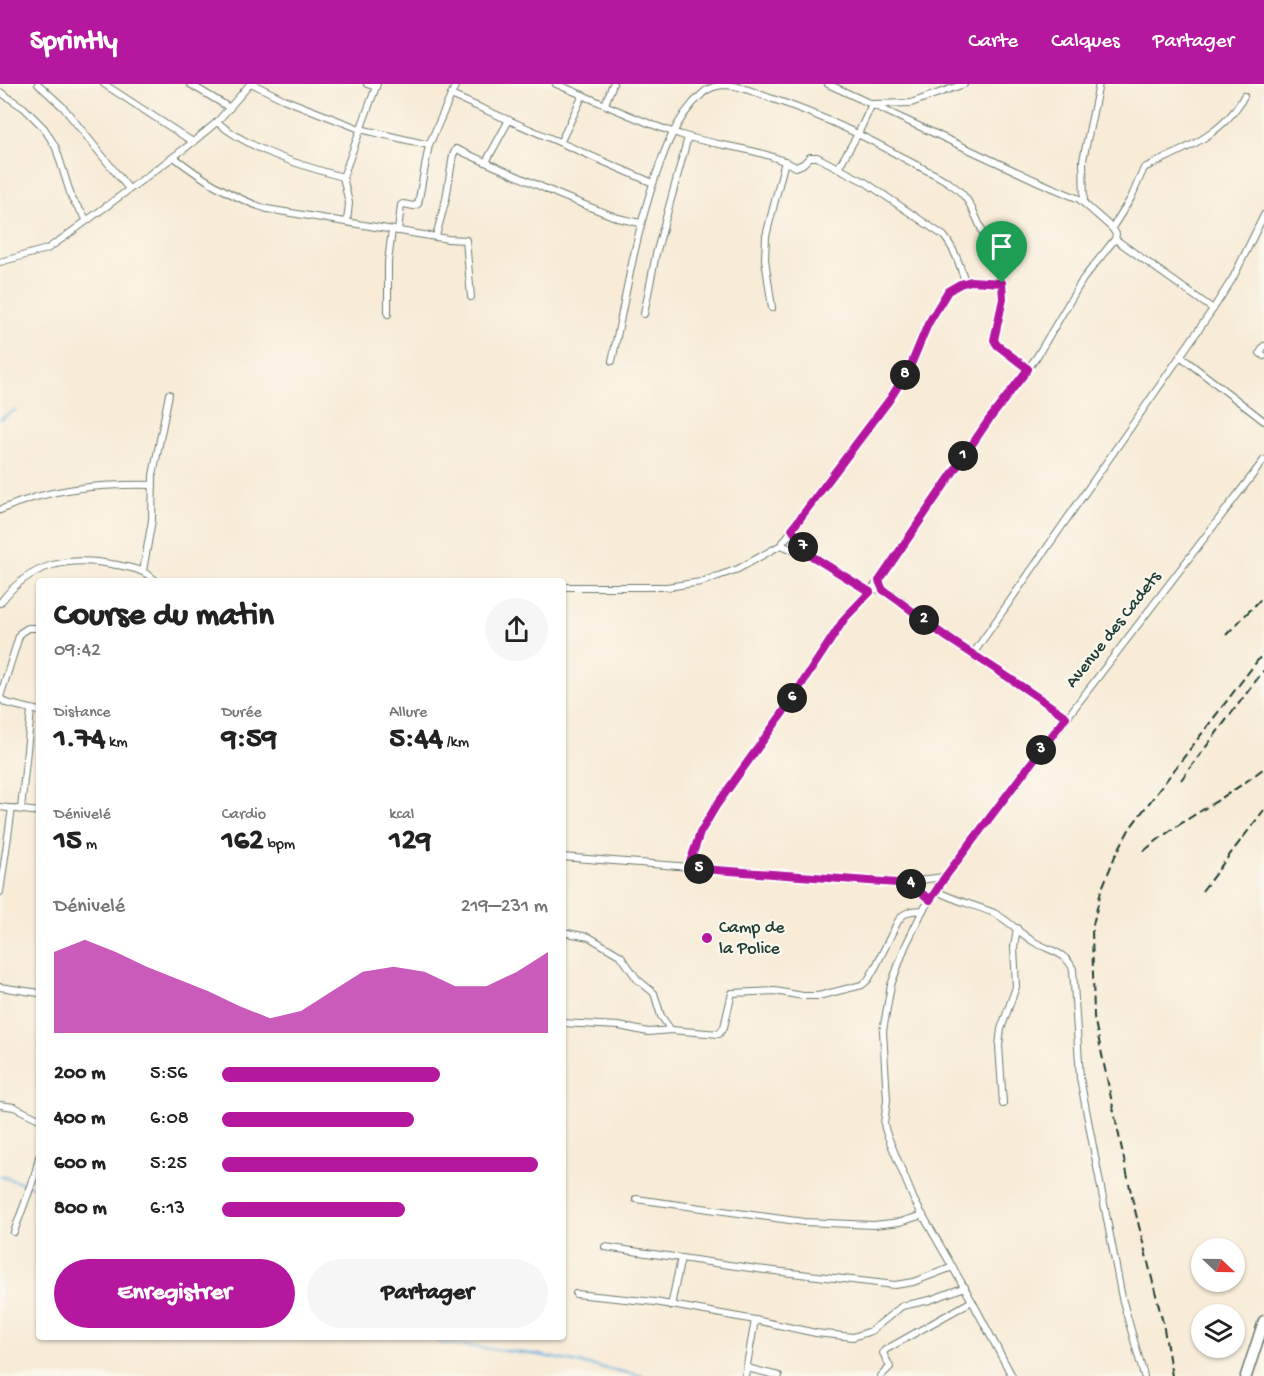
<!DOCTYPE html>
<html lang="fr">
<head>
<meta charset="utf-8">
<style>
  body { margin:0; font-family:"Gochi Hand",sans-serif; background:#f6f6f6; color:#222; height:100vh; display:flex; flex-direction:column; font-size:22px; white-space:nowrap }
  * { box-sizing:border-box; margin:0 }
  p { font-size:20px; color:#767676 }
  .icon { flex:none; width:33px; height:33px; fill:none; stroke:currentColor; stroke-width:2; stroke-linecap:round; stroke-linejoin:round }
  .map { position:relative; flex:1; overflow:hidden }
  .sheet { position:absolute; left:36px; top:494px; width:530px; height:762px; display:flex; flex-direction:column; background:#fff; border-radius:6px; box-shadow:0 2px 4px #0004 }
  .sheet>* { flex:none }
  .needle { width:39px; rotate:112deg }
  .tools { position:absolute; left:1191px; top:1154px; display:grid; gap:12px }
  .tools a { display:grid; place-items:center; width:54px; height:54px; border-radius:50%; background:#fff; box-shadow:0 2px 4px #0004; font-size:30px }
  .pin { position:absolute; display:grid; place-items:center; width:51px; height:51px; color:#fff; margin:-62px -26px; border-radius:50% 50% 50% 0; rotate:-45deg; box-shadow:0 0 6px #0007 }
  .pin .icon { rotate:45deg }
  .km { position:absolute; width:30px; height:30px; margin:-15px; border-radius:50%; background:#222; color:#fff; font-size:16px; line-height:30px; text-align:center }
  .round { display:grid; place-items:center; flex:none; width:63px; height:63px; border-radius:32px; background:#f6f6f6 }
  .overview { display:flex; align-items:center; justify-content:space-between; height:102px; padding:0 18px }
  h1 { font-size:33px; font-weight:800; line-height:45px }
  .figures { display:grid; grid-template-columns:repeat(3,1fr); gap:9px; height:102px; padding:6px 18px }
  .figures div { display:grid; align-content:center }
  .figures b { font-size:30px; font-weight:800 }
  .figures small { font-size:16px; font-weight:400 }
  .figures p { font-size:16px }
  .chart { height:168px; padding:12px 18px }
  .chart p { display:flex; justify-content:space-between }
  .chart svg { width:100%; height:108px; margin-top:6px; fill:#b5179e; opacity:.7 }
  .button { display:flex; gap:12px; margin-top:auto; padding:12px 18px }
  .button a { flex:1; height:69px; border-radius:36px; background:#b5179e; color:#fff; font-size:24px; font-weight:800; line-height:69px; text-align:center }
  .button a+a { background:#f6f6f6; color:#222 }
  ul { padding:0 18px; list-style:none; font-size:20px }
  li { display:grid; grid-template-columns:96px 72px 1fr; align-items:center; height:45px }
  li i { height:15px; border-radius:8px; background:#b5179e }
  header { display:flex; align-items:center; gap:36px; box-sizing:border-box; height:84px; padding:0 30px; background:#b5179e; color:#fff }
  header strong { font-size:28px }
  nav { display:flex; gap:33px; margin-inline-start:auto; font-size:21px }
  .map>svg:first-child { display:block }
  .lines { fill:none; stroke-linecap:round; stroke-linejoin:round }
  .stream { stroke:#66b1df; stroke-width:2 }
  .street-casing { stroke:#6b7a6d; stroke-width:8 }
  .highway-casing { stroke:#6b7a6d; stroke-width:13 }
  .street { stroke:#fff; stroke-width:6 }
  .highway { stroke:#fff; stroke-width:10 }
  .rail { stroke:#1f3d34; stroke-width:2; stroke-dasharray:9 4.5; stroke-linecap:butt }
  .route-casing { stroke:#fff; stroke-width:12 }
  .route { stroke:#b5179e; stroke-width:8 }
  .poi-dot { fill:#b5179e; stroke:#fbf7ec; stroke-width:2 }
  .labels { text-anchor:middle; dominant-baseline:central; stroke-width:4.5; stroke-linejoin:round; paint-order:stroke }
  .street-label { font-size:18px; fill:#1f3d34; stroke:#fbf7ec }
  .poi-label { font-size:18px; fill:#1f3d34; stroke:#fbf7ec; text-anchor:start }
</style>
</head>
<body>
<header>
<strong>Sprintly</strong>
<nav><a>Carte</a><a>Calques</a><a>Partager</a></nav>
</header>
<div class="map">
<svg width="1264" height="1292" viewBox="0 0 1264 1292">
  <rect width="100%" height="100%" fill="#fbf7ec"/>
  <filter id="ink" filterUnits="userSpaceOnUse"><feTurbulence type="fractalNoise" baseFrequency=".0167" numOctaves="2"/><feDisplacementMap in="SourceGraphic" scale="12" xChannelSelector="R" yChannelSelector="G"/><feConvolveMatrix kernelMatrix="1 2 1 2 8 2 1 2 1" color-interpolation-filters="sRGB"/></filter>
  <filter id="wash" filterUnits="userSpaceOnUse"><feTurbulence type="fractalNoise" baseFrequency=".008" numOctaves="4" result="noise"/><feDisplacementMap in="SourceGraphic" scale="24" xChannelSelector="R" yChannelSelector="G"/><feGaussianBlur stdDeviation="1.35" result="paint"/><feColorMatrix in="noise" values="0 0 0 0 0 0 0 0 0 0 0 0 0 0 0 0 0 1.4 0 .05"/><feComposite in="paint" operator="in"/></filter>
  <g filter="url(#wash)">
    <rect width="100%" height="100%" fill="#f8ebd7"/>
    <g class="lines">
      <!-- stream -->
      <g class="stream">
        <path d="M0,335L15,326"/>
        <path d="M0,1092L39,1105"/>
        <path d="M431,1252L441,1259L539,1271L643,1292"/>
      </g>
    </g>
  </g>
  <g filter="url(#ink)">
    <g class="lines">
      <defs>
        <g id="street">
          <path d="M38,0L63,23L129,105"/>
          <path d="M104,0L193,58"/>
          <path d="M190,0L230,24"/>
          <path d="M253,0L283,15L360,45L429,61"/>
          <path d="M367,0L376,3"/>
          <path d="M556,0C599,17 641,39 685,52C721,63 761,64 796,83L803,80L810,73H817L865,98L944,152C955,166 960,181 965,198"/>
          <path d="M828,0L1039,98L1079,115L1112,144L1116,150L1115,155L1213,225"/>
          <path d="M0,8L24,24L44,44L56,64L72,115L87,136"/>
          <path d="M451,11L653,99"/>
          <path d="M605,20L613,0"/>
          <path d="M217,38C250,66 302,82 343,93"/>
          <path d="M561,57L583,11"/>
          <path d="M174,73C202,95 233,114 267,125L448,155L466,156L471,213"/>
          <path d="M486,78L509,36"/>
          <path d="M838,84L858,50L872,20L911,19L964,0"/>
          <path d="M1084,119L1083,76L1099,0"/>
          <path d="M347,138L349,119L343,93L377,0"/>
          <path d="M1112,144L1131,114L1144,84C1182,66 1224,51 1244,12"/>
          <path d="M398,147L401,121L403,120L414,122L418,120L429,61L456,0"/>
          <path d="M436,152L446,115L453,71L456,65L562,112L618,134L640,139"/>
          <path d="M0,178L47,165L66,152L188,62L217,38L250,0"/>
          <path d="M772,224L765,175L766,152L785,77"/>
          <path d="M388,230V178L392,146"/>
          <path d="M644,230L656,170L688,53"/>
          <path d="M1264,262L1260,269L1264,272"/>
          <path d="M1180,272L1264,337"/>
          <path d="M612,277C624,221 633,164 650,109C662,73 673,36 702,10C709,3 717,1 727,1C742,2 756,9 770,14C818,30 863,51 907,76C926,87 950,95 964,112C974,123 1003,194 1003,209C1004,223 998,239 994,253L995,259L1028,285"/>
          <path d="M0,426C49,404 100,400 153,401"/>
          <path d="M792,445L807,469L870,508"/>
          <path d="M781,461L798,468L807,469"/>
          <path d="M143,487L152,436L153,391L169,310"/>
          <path d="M562,503H667L701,498L738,485L781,461L890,315L910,283L928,240L948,207L960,200L971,197L1002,199"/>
          <path d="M872,505C877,505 881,505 886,507C910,521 930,542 953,558C991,583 1029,606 1066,633"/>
          <path d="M0,519C30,479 69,471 117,481C132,484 144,486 155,496"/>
          <path d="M973,570L1213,225L1233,194L1264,131"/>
          <path d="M0,613L20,549L28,544H39"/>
          <path d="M0,614L6,619L39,627"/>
          <path d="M0,723L39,728"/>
          <path d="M21,725L31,627"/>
          <path d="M562,773L911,800L927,795L945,793"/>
          <path d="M688,784L700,749L716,721L782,630L845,534L879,497L988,337L1036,274L1083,195L1115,155"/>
          <path d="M911,800L930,816"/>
          <path d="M937,807C955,817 975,821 994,829C1010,837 1021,851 1036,859C1051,867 1065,868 1073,885L1080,994L1122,1214L1144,1292"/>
          <path d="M0,808L12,724"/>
          <path d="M562,848L589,853L621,872L637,895L654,909L661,932L671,946"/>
          <path d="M0,903L39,909"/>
          <path d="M562,939L619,942L648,948L671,946L719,950L724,943L732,909L775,907L803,912H818L862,901L868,896L876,882L898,837L903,831L911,827L923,826"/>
          <path d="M1003,1020L999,962L1001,945L1016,903L1014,863L1017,844"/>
          <path d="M0,1021L14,1023L39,1035"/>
          <path d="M636,1115L804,1138L874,1141L900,1138L923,1131"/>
          <path d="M14,1148L34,1094L39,1073"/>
          <path d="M605,1163L757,1185L895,1201L913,1198L953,1183"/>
          <path d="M576,1210L655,1218L755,1236L816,1249L853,1253L871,1247L902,1222L930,1216L965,1203"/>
          <path d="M671,1222L681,1174"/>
          <path d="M747,1284L779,1292"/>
          <path d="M745,1292L755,1236"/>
          <path d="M881,1292L890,1283L883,1269L885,1266L972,1217"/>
          <path d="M1012,1292L972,1217L914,1116L886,1048L884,1040L887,1016L883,947L891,901L905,863L923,826L945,793L1264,376"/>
        </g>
        <path id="highway" d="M1246,1292L1264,1237"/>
      </defs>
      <!-- street casing -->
      <use href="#street" class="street-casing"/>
      <!-- highway casing -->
      <use href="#highway" class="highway-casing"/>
      <!-- street -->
      <use href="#street" class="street"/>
      <!-- highway -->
      <use href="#highway" class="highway"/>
      <!-- rail -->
      <g class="rail">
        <path d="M1226,551L1264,512"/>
        <path d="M1181,696L1264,586"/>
        <path d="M1144,767C1181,735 1226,715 1264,684"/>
        <path d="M1202,807L1264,726"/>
        <path d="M1172,1292L1163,1239L1133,1118L1094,933L1092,845L1101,807L1115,772L1130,744L1264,568"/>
      </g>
    </g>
  </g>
  <g class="lines" filter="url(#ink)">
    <defs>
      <path id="route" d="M971,197L1002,199L1003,215L994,256L997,261L1028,285L988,337L879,497L883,506C908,522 929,542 954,558C992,583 1029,606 1066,633L945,793L930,816L911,800L688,784L700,749L716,722L782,630L845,534L870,508L807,469L792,445L890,315L910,283L928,240L948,207L960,200Z"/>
    </defs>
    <!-- route casing -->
    <use href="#route" class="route-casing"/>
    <!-- route -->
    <use href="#route" class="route"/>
  </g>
  <!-- markers -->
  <circle class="poi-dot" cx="707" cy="854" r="6"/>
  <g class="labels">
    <!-- street labels -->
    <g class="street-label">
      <text transform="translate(1114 546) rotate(-52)">Avenue des Cadets</text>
    </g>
    <!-- poi labels -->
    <g class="poi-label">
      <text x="719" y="844">Camp de<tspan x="719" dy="21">la Police</tspan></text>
    </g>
  </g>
</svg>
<div class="tools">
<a><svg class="needle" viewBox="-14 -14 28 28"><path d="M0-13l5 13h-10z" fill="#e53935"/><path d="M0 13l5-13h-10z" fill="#767676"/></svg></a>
<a><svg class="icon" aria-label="layers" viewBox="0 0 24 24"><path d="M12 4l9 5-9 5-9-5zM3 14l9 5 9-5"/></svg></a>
</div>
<div class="pin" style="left:1002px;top:199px;background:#1e9e55"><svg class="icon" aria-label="arrive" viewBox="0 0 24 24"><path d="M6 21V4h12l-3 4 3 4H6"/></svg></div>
<b class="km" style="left:963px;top:372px">1</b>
<b class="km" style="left:924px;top:536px">2</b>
<b class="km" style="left:1041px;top:666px">3</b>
<b class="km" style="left:911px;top:800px">4</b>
<b class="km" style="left:699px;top:785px">5</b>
<b class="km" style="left:792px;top:614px">6</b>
<b class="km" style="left:803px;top:463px">7</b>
<b class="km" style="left:905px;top:291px">8</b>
<section class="sheet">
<div class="overview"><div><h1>Course du matin</h1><p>09:42</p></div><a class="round"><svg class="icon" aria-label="share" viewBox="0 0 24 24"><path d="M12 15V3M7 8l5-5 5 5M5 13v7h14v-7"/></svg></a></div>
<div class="figures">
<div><p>Distance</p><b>1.74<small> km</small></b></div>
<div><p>Durée</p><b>9:59</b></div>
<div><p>Allure</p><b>5:44<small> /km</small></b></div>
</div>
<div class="figures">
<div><p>Dénivelé</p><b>15<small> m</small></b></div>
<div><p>Cardio</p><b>162<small> bpm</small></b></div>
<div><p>kcal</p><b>129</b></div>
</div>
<div class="chart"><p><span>Dénivelé</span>219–231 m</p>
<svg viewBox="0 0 160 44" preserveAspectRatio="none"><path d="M0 44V11L10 6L20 11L30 17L40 22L50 27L60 33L70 38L80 35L90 27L100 19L110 17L120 19L130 25L140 25L150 19L160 11V44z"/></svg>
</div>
<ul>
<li><b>200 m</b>5:56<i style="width:67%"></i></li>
<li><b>400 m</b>6:08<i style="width:59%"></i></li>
<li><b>600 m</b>5:25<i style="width:97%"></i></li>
<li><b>800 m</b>6:13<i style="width:56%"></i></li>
</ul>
<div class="button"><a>Enregistrer</a><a>Partager</a></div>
</section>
</div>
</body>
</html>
